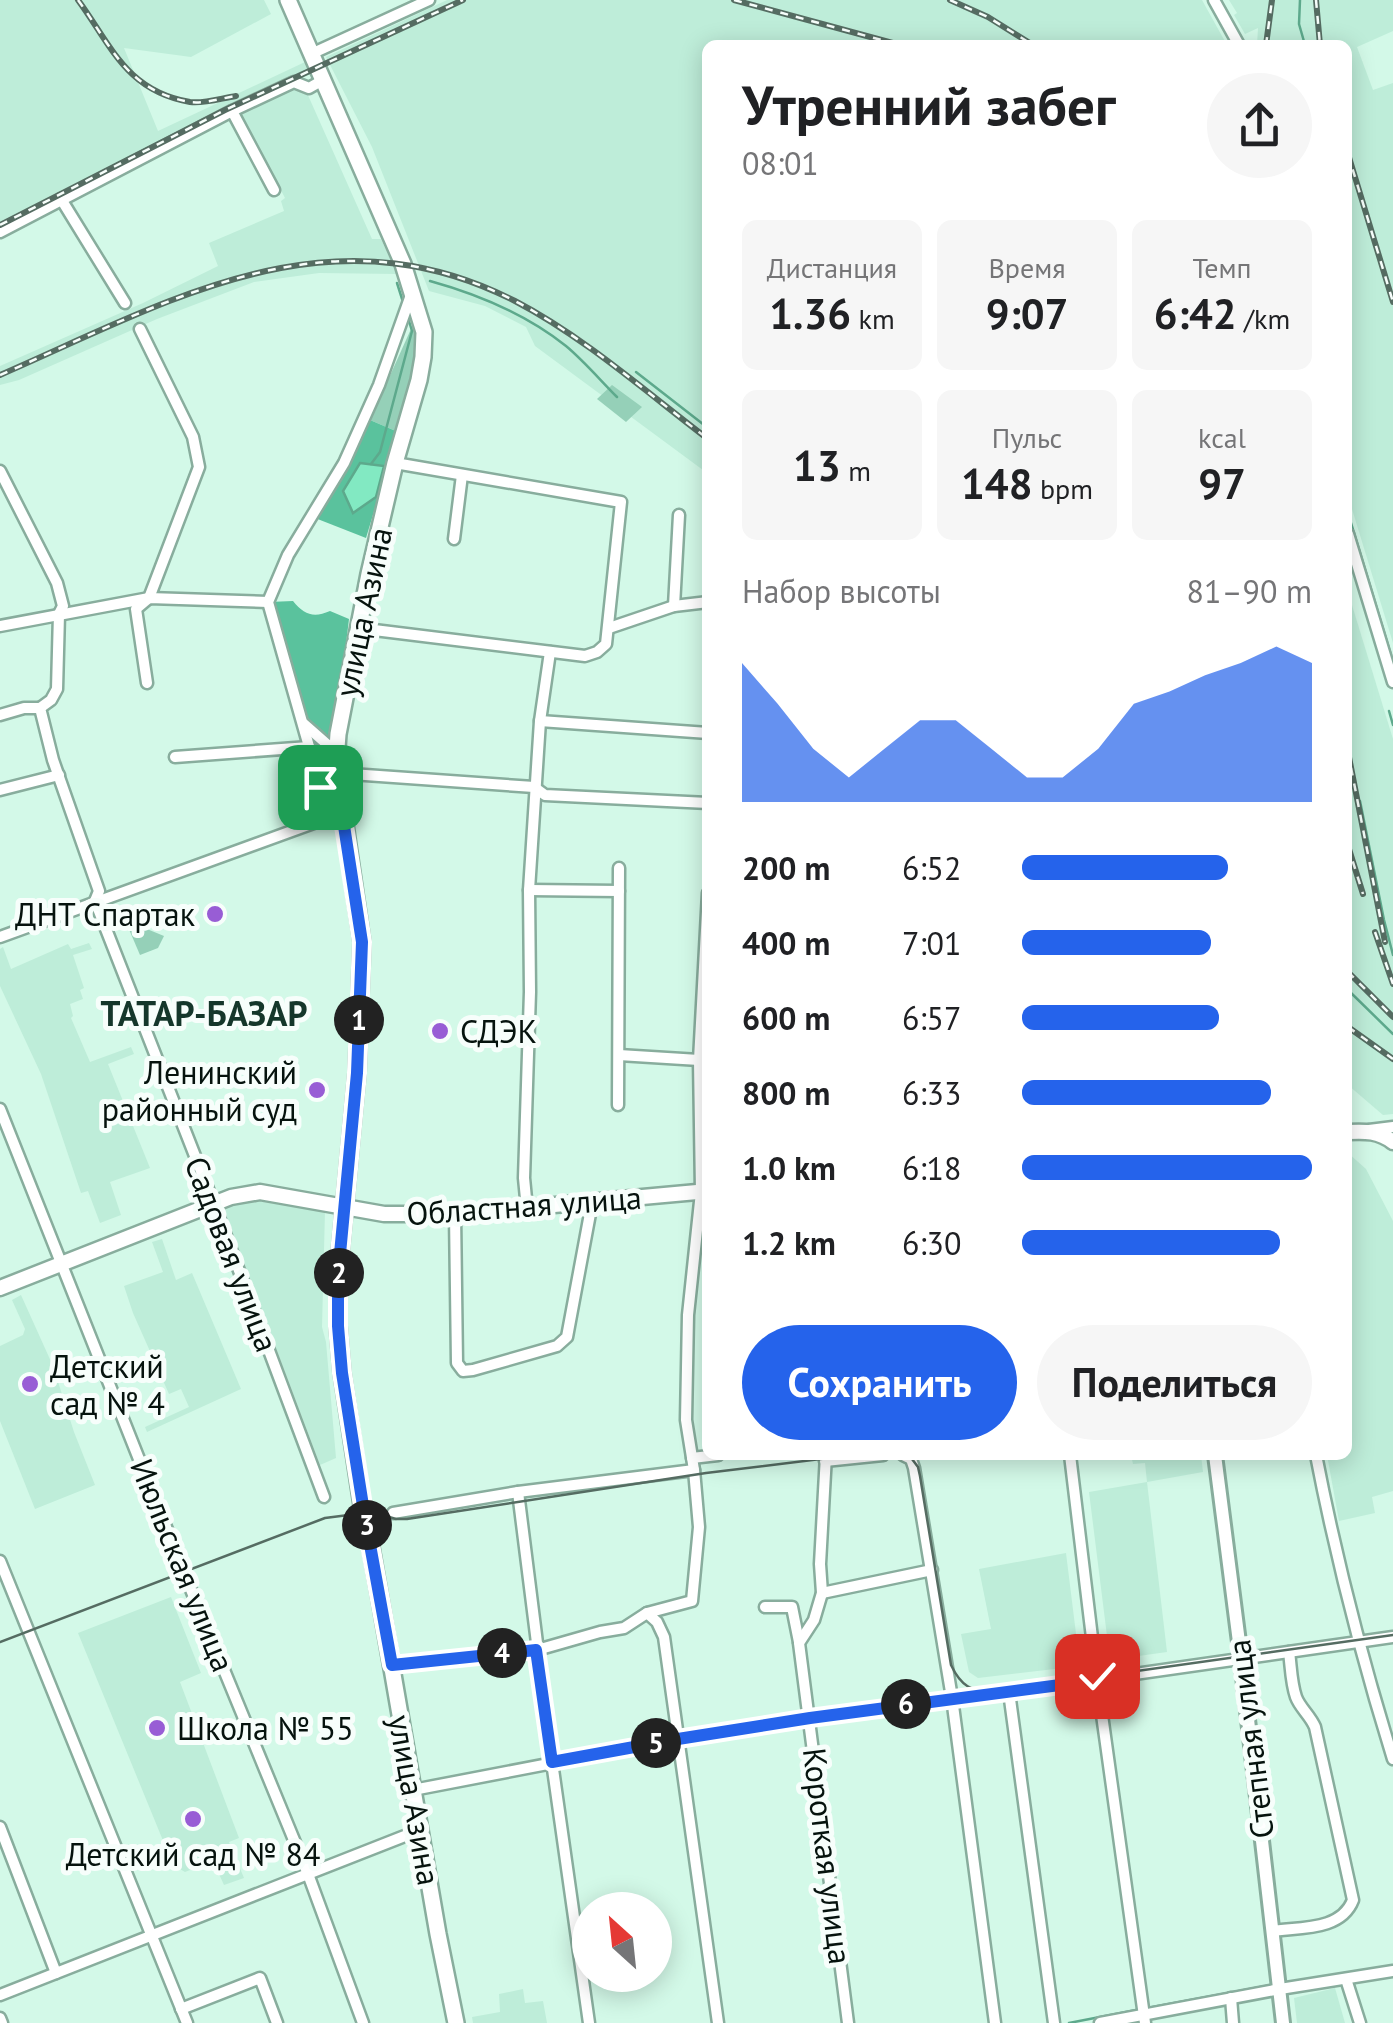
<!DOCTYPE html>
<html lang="ru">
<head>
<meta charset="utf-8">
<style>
  body { margin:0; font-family:"PT Sans",sans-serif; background:#f6f6f6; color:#202124; height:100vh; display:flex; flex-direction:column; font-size:38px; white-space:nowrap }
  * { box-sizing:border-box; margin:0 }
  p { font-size:32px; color:#757577 }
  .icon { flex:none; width:55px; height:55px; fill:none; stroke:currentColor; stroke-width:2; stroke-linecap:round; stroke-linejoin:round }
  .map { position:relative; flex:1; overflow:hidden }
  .panel { position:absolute; left:702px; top:40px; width:650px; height:1420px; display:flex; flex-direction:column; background:#fff; border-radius:15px; box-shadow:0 5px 25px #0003 }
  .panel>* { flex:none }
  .needle { width:65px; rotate:333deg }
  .tools { position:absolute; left:572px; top:1892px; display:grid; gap:20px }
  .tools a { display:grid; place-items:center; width:100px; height:100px; border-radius:50%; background:#fff; box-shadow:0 5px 25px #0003; font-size:50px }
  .pin { position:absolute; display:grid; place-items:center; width:85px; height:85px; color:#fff; margin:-42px; border-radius:20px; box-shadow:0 5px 15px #0006 }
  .km { position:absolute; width:50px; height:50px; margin:-25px; border-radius:50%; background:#222; color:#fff; font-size:28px; line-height:50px; text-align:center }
  .round { display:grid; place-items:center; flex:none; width:105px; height:105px; border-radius:52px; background:#f6f6f6 }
  .summary { display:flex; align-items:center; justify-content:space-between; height:170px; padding:0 40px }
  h1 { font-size:55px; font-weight:700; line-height:75px }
  .stats { display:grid; grid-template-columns:repeat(3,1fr); gap:15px; height:170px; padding:10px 40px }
  .stats div { display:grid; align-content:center; border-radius:15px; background:#f6f6f6; text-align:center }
  .stats b { font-size:42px; font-weight:700 }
  .stats small { font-size:28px; font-weight:400 }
  .stats p { font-size:28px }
  .chart { height:280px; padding:20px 40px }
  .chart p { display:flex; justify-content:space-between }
  .chart svg { width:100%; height:180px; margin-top:10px; fill:#2563eb; opacity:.7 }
  .cta { display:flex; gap:20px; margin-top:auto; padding:20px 40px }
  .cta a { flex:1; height:115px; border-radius:60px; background:#2563eb; color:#fff; font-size:40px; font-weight:700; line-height:115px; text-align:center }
  .cta a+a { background:#f6f6f6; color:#202124 }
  ul { padding:0 40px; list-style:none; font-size:32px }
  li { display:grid; grid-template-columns:160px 120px 1fr; align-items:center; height:75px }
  li i { height:25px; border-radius:12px; background:#2563eb }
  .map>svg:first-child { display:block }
  .built { fill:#beedd9 }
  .green { fill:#95d0b8 }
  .forest { fill:#5ac29d }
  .water { fill:#82e9c2; stroke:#5da98c; stroke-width:2.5 }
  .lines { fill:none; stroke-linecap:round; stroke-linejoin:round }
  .stream { stroke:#5da98c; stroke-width:2.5 }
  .minor-casing { stroke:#88ad9d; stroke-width:15 }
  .tertiary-casing { stroke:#88ad9d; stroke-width:18 }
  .secondary-casing { stroke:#88ad9d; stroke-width:19 }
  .primary-casing { stroke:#88ad9d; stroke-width:20 }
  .minor { stroke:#fff; stroke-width:10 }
  .tertiary { stroke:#fff; stroke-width:12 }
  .secondary { stroke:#fff; stroke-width:14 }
  .primary { stroke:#fff; stroke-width:15 }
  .tram { stroke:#556c62; stroke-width:2.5 }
  .rail-casing { stroke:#556c62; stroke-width:6 }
  .rail { stroke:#f7fefb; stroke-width:2.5; stroke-dasharray:8; stroke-linecap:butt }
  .route-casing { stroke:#fff; stroke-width:20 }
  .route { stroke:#2563eb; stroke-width:12 }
  .poi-dot { fill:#985dd5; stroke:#f7fefb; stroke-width:4 }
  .labels { text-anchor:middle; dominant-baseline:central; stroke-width:10; stroke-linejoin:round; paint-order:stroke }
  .street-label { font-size:32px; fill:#06130e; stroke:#f7fefb }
  .poi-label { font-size:32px; fill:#06130e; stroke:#f7fefb; text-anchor:start }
  .neighbourhood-label { font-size:35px; font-weight:bold; fill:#15372b; stroke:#f7fefb }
</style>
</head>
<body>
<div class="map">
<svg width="1393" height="2023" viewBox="0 0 1393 2023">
  <rect width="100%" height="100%" fill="#d3f9e8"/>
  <!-- built -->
  <g class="built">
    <path d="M0,0H264L271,14L191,57L124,48L158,131L305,62L310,74L228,111L0,228Z"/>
    <path d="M447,0H1202L1227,45H708L707,473L535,346L526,327L485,306L429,291L372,147L326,57Z"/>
    <path d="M1229,0H1393V31L1357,47L1373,90L1393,83V643L1348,496V45H1257L1258,28L1245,34L1234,15L1237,13Z"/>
    <path d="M293,87L307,93L372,239H381L397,274L319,273L254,282L157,319L19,380L0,385V366L143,303L218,266L209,243L284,211L281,201L285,198L240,111Z"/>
    <path d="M1348,592L1393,739V1114L1383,1115L1348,1085Z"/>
    <path d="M89,943L92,949L73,955L84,988L80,990L83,999L70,1004L73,1016L71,1018L90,1062L131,1047L134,1054L108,1064L150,1168L110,1182L121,1215L100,1223L88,1191L81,1193L41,1074L0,986V949L3,947L11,969L68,944L71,949Z"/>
    <path d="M1348,1153L1366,1169L1393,1221V1491L1372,1497L1375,1513L1339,1521L1327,1455H1348Z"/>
    <path d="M253,1199L325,1211L322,1327L326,1342L336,1458L320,1465L223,1207Z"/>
    <path d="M162,1239L176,1280L192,1273L241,1389L147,1432L145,1427L189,1407L181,1389L169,1394L133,1313L124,1286L163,1272L152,1242Z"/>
    <path d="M21,1295L53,1366L74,1432L95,1485L35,1509L0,1421V1346L23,1335L25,1329L12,1300Z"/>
    <path d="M1131,1455H1201L1203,1472L1147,1482L1167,1652L1110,1660L1089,1492L1147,1482L1145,1463L1133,1464Z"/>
    <path d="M1066,1553L1080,1666L978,1678L969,1672L961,1634L991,1629L979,1569Z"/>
    <path d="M171,1597L201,1673L180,1682L239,1838L229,1842L244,1878L224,1885L213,1861L185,1872L173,1865L78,1633Z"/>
    <path d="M1335,1988L1345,2023H1297L1294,1998Z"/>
    <path d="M523,1989L525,2003L543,2001L547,2023H473L472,2017L500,2012L499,1994Z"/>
  </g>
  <!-- green -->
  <g class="green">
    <path d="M415,320C425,358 408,397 398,432L370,420Z"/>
    <path d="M612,385L642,407L626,422L597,399Z"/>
    <path d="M125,920L164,936L158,948L140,955Z"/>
  </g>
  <!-- forest -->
  <g class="forest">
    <path d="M370,420L398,432L366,538L315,518Z"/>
    <path d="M293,601C304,615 314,618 330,611L349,619L327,800L269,602Z"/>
  </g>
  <!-- water -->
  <path class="water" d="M360,463L384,466L376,497L353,513L343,491Z"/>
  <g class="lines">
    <!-- stream -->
    <g class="stream">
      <path d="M1300,0L1299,24L1305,45"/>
      <path d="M430,281C477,294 527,315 566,346C584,361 600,380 617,397"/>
      <path d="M397,283L403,302"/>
      <path d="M636,372L708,428"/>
      <path d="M371,464L380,452L412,331L409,321"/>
      <path d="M1348,513L1391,655"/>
      <path d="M1389,711L1393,725"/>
      <path d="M1360,801L1384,920L1393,955"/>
      <path d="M1348,990L1393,1034"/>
      <path d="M1236,1679L1241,1712"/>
      <path d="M1243,1735L1249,1781"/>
      <path d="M1147,2008L1271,1985"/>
      <path d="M1069,2023L1136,2010"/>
    </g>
    <defs>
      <g id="minor">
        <path d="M1214,0L1239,45"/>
        <path d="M311,54L429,0"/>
        <path d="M232,111L274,190"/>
        <path d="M61,199L125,303"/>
        <path d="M0,232L232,111L294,82L309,88L323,80"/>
        <path d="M140,329L193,437L199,467L149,598L136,609L147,683"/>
        <path d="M0,471L57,583L63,606L59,614L57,689L51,700L40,708L53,760L99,891L95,901"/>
        <path d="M1348,534L1393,682"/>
        <path d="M454,539L462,475"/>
        <path d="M674,606L679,515"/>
        <path d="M0,626L149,598L268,602"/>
        <path d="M358,628L585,656L597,652L606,644L621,502L395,463"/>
        <path d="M609,628L674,606L708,602"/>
        <path d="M0,715L24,708H40"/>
        <path d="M540,721L708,733"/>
        <path d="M304,724L337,753"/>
        <path d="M175,757L309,747"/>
        <path d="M337,773L534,787L545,795L708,803"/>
        <path d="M0,790L59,775"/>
        <path d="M329,817L268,602L288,555L344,463L379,385L411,295"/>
        <path d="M529,890L619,891"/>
        <path d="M95,901L217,1212L324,1497"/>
        <path d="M0,937L333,816"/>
        <path d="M619,1055L699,1060"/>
        <path d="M618,1105L619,868"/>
        <path d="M0,1109L187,1580L308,1874L363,2023"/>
        <path d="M1369,1130L1393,1127"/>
        <path d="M527,1209L524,1178L530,992L529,890L540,721L550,652"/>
        <path d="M455,1214L457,1363L463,1371L473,1370L557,1346L567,1337L592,1203"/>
        <path d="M826,1455L820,1564L822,1593L814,1620L799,1643L848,2023"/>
        <path d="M903,1455L911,1459L914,1468L952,1698L995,2023"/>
        <path d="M1070,1455L1097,1679L1145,2023"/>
        <path d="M1316,1455C1336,1558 1362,1659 1393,1759"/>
        <path d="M692,1458L718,1455"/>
        <path d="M825,1461L883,1455"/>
        <path d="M518,1492L552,1762L589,2023"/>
        <path d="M393,1513L518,1492L694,1470"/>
        <path d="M0,1561L187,2023"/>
        <path d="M822,1593L932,1570"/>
        <path d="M765,1607H792L799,1642"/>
        <path d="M647,1613L657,1622L664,1637L718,2023"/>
        <path d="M392,1665L537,1650L600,1632L624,1628L647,1613L692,1601L699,1527L694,1470L686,1420L688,1315L701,1192L699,1060L708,893"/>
        <path d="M1009,1692L1054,2023"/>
        <path d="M413,1790L678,1739L810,1718L1009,1692L1393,1637"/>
        <path d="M0,1827L56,1973"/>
        <path d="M1272,1931C1300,1927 1341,1931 1353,1900L1315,1727C1310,1715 1300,1708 1296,1697C1291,1683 1291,1666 1289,1652"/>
        <path d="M1346,1979L1360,2023"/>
        <path d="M0,1995L420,1830"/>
        <path d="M1231,1998L1233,2023"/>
        <path d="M181,2009L260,1978L277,2023"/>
        <path d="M0,2018L2,2023"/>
        <path d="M1100,2023L1280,1989L1393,1971"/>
      </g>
      <path id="tertiary" d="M1215,1455L1240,1650L1283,2023"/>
      <g id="secondary">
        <path d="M1348,1132C1365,1131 1379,1131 1393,1142"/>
        <path d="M0,1288L231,1197L260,1192L384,1214H455L708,1191"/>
      </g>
      <path id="primary" d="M288,0L403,264L424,332L423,357L419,380L395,463L369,574L338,734L336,762L362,942L357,1073L338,1275V1326L342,1373L363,1512L368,1530L438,1934L456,2023"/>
    </defs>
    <!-- minor casing -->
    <use href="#minor" class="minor-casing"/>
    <!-- tertiary casing -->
    <use href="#tertiary" class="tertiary-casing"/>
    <!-- secondary casing -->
    <use href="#secondary" class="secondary-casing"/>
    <!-- primary casing -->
    <use href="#primary" class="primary-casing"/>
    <!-- minor -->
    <use href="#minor" class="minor"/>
    <!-- tertiary -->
    <use href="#tertiary" class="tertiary"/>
    <!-- secondary -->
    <use href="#secondary" class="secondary"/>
    <!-- primary -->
    <use href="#primary" class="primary"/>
    <!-- tram -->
    <g class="tram">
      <path d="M909,1455L918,1467L920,1476L951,1665C961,1686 971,1692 994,1691L1393,1635"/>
      <path d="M0,1642L325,1518L372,1512L396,1519H407L706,1473L853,1455"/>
    </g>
    <defs>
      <g id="rail">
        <path d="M78,0C111,45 126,91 190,102C204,104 222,98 236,96"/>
        <path d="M734,0L900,45"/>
        <path d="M950,0L988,17L1033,45"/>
        <path d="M1316,0L1320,45"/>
        <path d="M1266,45L1272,0"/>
        <path d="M1348,154L1393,302"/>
        <path d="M0,225L225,110L463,0"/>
        <path d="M0,375C172,300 329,206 515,301C584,337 645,391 708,439"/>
        <path d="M1348,752L1385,942"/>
        <path d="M1348,846L1363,894"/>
        <path d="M1375,932L1393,984"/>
        <path d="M1348,972L1393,1017"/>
        <path d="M1348,1027L1393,1059"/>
      </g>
    </defs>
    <!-- rail casing -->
    <use href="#rail" class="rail-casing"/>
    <!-- rail -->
    <use href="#rail" class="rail"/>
  </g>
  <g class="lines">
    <defs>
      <path id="route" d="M320,787L329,817L342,813L362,942L357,1073L338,1275V1326L342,1373L364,1512L392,1665L536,1650L552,1762L678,1739L810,1718L1098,1680L1097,1676"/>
    </defs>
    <!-- route casing -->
    <use href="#route" class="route-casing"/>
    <!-- route -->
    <use href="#route" class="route"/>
  </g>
  <!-- markers -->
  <g class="poi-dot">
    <circle cx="215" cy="914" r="10"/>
    <circle cx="440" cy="1031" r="10"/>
    <circle cx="317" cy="1090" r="10"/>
    <circle cx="30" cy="1384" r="10"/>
    <circle cx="157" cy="1728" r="10"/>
    <circle cx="193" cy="1819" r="10"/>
  </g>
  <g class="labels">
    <!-- street labels -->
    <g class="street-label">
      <text transform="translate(363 612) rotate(-78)">улица Азина</text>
      <text transform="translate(524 1205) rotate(-4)">Областная улица</text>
      <text transform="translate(232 1254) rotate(69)">Садовая улица</text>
      <text transform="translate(183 1565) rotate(68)">Июльская улица</text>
      <text transform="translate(1250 1739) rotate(-97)">Степная улица</text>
      <text transform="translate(415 1800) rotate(80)">улица Азина</text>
      <text transform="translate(828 1856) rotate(83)">Короткая улица</text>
    </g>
    <!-- poi labels -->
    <g class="poi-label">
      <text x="195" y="914" text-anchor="end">ДНТ Спартак</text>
      <text x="460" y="1031">СДЭК</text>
      <text x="297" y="1072" text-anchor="end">Ленинский<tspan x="297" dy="37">районный суд</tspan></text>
      <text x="50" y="1366">Детский<tspan x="50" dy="37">сад № 4</tspan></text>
      <text x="177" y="1728">Школа № 55</text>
      <text x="193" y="1854" text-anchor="middle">Детский сад № 84</text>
    </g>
    <!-- neighbourhood labels -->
    <g class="neighbourhood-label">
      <text x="204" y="1013">ТАТАР-БАЗАР</text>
    </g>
  </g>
</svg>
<div class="tools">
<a><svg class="needle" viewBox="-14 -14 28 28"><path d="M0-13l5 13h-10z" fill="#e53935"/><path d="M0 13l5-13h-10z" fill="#757577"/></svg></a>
</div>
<div class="pin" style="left:320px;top:787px;background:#1e9e55"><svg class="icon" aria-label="arrive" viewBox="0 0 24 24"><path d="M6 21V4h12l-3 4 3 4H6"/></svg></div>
<div class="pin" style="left:1097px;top:1676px;background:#d93025"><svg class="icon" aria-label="check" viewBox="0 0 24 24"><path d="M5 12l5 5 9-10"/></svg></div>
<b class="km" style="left:359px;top:1020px">1</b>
<b class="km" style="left:339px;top:1273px">2</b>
<b class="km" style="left:367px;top:1525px">3</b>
<b class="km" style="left:502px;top:1653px">4</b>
<b class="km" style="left:656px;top:1743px">5</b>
<b class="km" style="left:906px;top:1704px">6</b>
<section class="panel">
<div class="summary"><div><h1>Утренний забег</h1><p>08:01</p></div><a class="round"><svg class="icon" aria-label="share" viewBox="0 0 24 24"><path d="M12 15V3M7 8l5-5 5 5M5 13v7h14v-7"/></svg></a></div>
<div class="stats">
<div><p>Дистанция</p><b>1.36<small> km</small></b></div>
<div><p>Время</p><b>9:07</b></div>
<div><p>Темп</p><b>6:42<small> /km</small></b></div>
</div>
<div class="stats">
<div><b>13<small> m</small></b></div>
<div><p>Пульс</p><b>148<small> bpm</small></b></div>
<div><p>kcal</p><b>97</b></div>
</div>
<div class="chart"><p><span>Набор высоты</span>81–90 m</p>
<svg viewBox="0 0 160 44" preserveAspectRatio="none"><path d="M0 44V10L10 20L20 31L30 38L40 31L50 24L60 24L70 31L80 38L90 38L100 31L110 20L120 17L130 13L140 10L150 6L160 10V44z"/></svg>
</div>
<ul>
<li><b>200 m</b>6:52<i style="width:71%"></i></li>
<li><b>400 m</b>7:01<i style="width:65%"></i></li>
<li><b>600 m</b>6:57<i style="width:68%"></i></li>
<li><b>800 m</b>6:33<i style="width:86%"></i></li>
<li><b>1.0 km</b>6:18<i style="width:100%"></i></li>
<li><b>1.2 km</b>6:30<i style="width:89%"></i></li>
</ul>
<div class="cta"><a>Сохранить</a><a>Поделиться</a></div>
</section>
</div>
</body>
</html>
